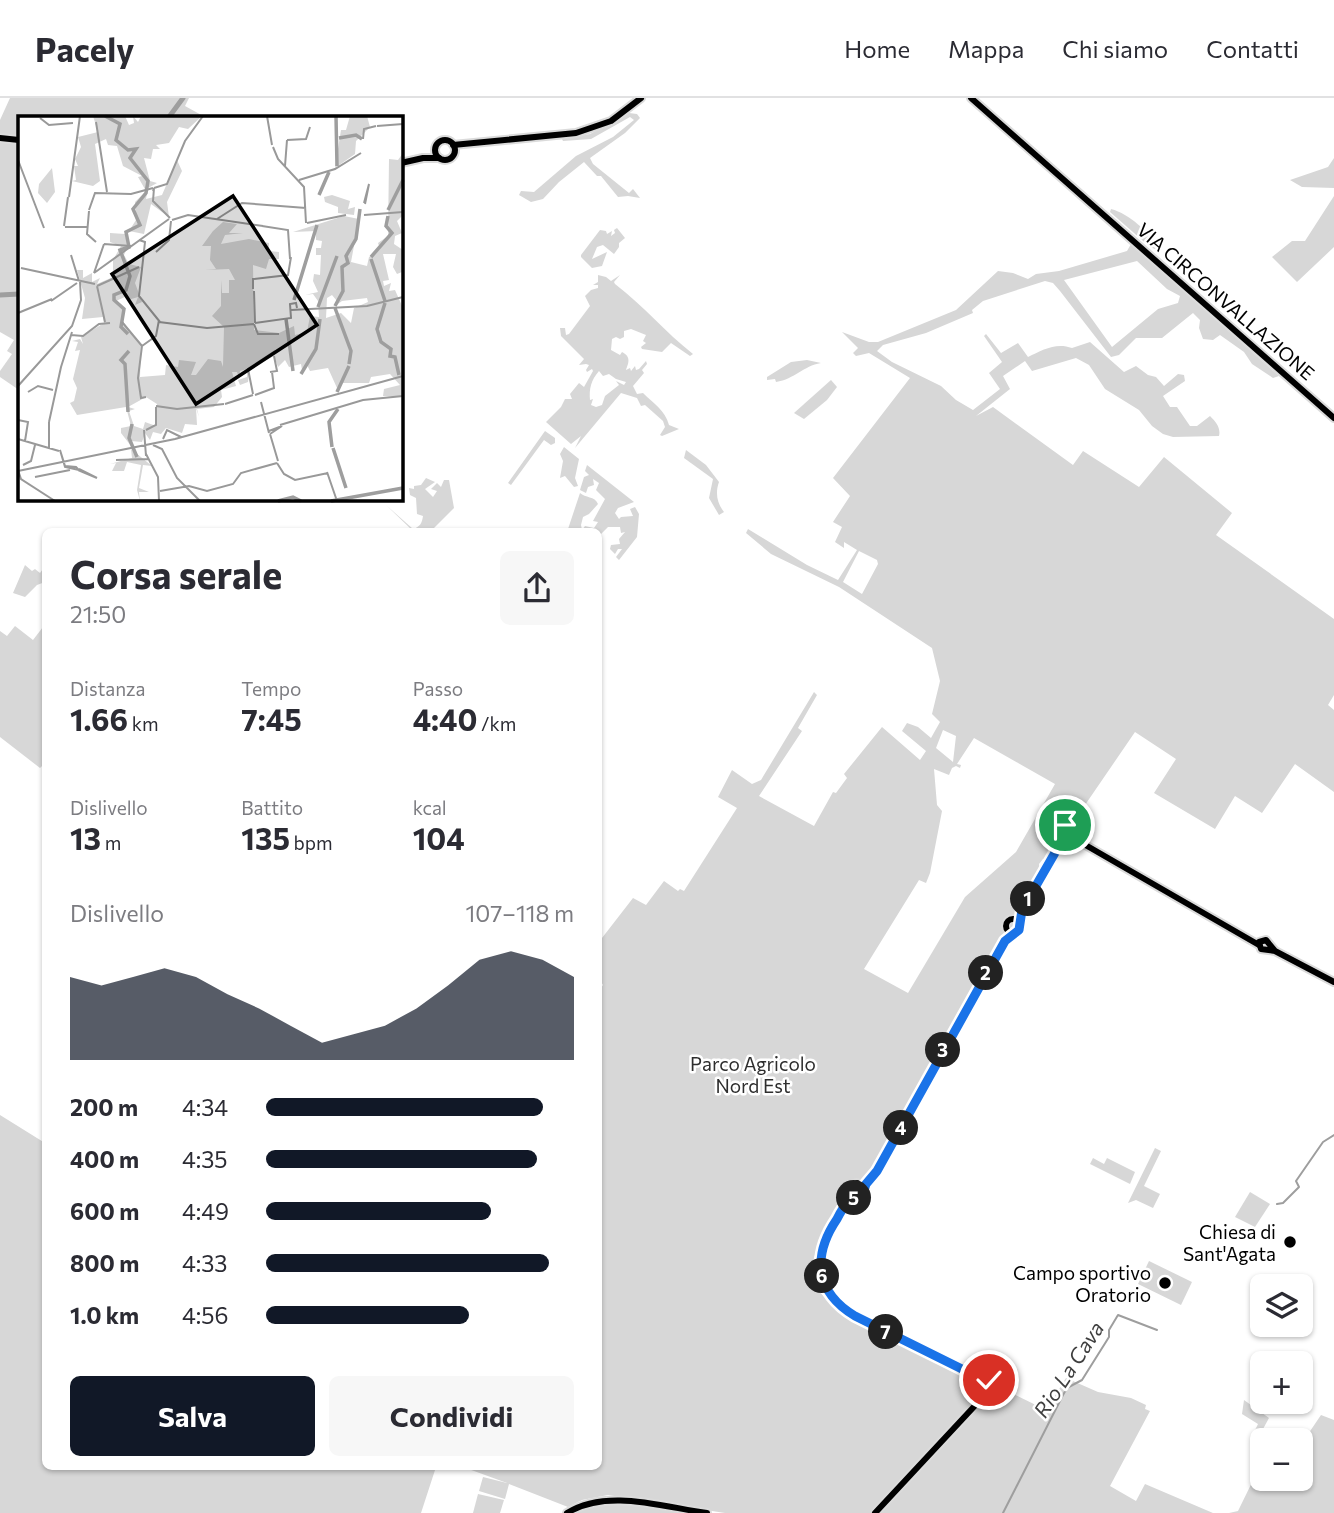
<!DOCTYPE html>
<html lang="it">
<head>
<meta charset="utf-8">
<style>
  body { margin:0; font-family:Commissioner,sans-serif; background:#f7f7f7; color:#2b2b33; height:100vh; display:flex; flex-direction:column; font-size:26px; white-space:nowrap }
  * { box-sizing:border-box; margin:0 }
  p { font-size:23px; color:#7c7c81 }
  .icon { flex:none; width:38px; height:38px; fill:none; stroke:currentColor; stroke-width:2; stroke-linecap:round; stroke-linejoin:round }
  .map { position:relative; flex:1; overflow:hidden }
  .panel { position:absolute; left:42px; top:430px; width:560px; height:942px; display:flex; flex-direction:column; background:#fff; border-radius:10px; box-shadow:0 2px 5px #0004 }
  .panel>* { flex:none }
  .fabs { position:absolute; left:1250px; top:1176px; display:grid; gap:14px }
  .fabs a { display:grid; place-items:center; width:63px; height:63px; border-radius:10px; background:#fff; box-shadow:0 2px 5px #0004; font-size:35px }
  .pin { position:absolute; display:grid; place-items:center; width:60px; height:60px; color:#fff; margin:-30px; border:4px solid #fff; border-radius:50%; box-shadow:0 2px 7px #0007 }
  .km { position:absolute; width:35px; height:35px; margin:-18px; border-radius:50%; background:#222; color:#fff; font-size:19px; line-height:35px; text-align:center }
  .round { display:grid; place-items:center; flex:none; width:74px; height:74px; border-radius:10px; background:#f7f7f7 }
  .overview { display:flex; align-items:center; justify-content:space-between; height:119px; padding:0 28px }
  h1 { font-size:38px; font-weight:700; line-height:52px }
  .stats { display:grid; grid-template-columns:repeat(3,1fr); gap:10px; height:119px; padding:7px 28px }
  .stats div { display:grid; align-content:center }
  .stats b { font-size:30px; font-weight:700 }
  .stats small { font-size:19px; font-weight:400 }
  .stats p { font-size:19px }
  .chart { height:196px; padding:14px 28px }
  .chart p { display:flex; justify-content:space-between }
  .chart svg { width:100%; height:126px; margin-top:7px; fill:#111827; opacity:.7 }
  .primary-button { display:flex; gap:14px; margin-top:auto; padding:14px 28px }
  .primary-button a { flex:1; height:80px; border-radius:10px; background:#111827; color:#fff; font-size:28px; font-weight:700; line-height:80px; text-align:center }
  .primary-button a+a { background:#f7f7f7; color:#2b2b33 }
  ul { padding:0 28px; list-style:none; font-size:23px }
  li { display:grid; grid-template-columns:112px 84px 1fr; align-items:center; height:52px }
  li i { height:18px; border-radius:9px; background:#111827 }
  header { display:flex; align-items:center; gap:42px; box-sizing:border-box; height:98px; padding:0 35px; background:#fff; border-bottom:2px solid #e1e1e2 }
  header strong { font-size:33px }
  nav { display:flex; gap:38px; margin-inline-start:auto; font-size:24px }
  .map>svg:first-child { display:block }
  .green { fill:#d7d7d7; fill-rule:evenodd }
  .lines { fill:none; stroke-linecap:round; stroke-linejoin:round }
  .stream { stroke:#9e9e9e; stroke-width:2 }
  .river { stroke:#9e9e9e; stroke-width:5 }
  .major-casing { stroke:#dbdbdb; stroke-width:10 }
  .major { stroke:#000; stroke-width:6 }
  .route-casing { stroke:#fff; stroke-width:14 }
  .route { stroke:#1a73e8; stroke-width:9 }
  .poi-dot { fill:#000; stroke:#fff; stroke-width:2.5 }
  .labels { text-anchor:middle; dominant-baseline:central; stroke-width:5; stroke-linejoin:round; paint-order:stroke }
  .street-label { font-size:19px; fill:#000; stroke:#fff }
  .park-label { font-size:19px; fill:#2e2e2e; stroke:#fff }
  .poi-label { font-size:19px; fill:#000; stroke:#fff; text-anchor:end }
  .water-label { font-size:21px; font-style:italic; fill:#3f3f3f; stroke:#fff }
  .inset-river { fill:none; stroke:#9e9e9e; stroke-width:3.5 }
  .inset-road { fill:none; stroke:#999; stroke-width:2 }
  .view { fill:#000; fill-opacity:0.15; stroke:#000; stroke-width:3.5 }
  .inset-edge { fill:none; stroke:#000; stroke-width:3.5 }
</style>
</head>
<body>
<header>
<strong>Pacely</strong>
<nav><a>Home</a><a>Mappa</a><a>Chi siamo</a><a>Contatti</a></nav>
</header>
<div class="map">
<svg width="1334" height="1415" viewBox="0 0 1334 1415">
  <rect width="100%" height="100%" fill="#fff"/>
  <!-- green -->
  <g class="green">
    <path d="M10,0H189L185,8L205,19H19V292L0,279V273L12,256L7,253L14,242L0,234V22Z"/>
    <path d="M629,15L637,16L640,20L625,35L590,60L593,66L629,95L633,91L640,100L628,98L618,99L601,78H597L584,64L559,84L543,101L531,104L519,97L521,93L534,94L576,58L613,39L634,22L630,19L591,41L563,43L562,41L590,36Z"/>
    <path d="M1334,60V90L1302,89L1290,82L1328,69Z"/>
    <path d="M1334,98V149L1297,184L1272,159L1292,143H1305Z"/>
    <path d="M1111,111C1130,116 1147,134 1160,148L1155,151L1150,149L1110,114Z"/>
    <path d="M617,130L625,140L619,145V149L614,156L603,147L597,149L592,161L607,154L602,168L592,170L581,159V157L600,132L606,133L607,136L612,133L611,138L615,135L614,132Z"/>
    <path d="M1131,146L1279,278L1273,280L1252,266L1244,254L1220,237L1213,242L1203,241L1199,230L1200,222L1193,215L1162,240H1136L1119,257L1111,259L1060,193L1053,185L1045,183L983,203L972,212L973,215L926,235L883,247L877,253L892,264L941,288L956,302L973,312L1000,291L989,275L1002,264L984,238L986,236L1001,255L1018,245L1028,259C1042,252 1056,244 1072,250L1090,244L1124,274L1136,268L1148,277L1156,279L1164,288L1178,276L1184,277L1185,283L1163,298L1170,309H1177L1190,328H1197L1210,318C1216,324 1221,330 1219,338L1173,339L1163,336L1152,328L1139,312L1105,291L1089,267L1076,260L1032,273L1025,263L1003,278L1010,291L976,318L993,309L1073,367L1083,353L1139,389L1164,359L1232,415L1216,437L1334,521V597L1328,607L1334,612V694L1295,666L1262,715L1235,698L1215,731L1154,695L1176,661L1135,634L1072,726L1065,729L1068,733L1067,737L1049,760L1043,761L1039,766L1040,773L1012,822L1017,825L1018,830L1013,833L1008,830L873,1076C845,1117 771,1172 843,1213L989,1284L996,1283L999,1289L1046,1312L1066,1280L1098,1294L1131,1300L1146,1307L1145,1311L1150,1313L1110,1388L1136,1403L1145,1386L1213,1415H725L608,1397L582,1402L568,1409L509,1386L505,1401L479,1393L483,1379L507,1385L463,1369L598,1368V894L603,887L599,880V841L602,840L633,800L646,807L664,783L678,793L680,791L684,793L737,710L718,699L732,672L752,686L761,682L814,594L817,597L798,630L802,633L759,698L814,728L833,694L836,695L847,680L844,676L882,629L920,662L926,653L902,633L907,625L918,629L931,640L940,624L932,616L940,583L932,550L839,489L771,456L746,435L748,431L807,467L838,482L857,452L844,444V450L835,444L842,429L833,424L850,398L833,380L910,280L869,255L856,258L853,255L858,250L842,234L869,244H878L956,212L998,173L1013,175L1028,181L1036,176L1059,173L1127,153ZM1137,163L1167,191L1180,198L1178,205L1158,211L1112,249L1064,182ZM859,453L877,462L878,466L862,496L843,484ZM943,632L956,638L953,664L936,650ZM974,640L1055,686L1016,754L965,799L908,895L864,871L919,782L926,785L930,775L942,713L937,707L934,671L949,677L952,670L956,668L960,670L961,667L957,666Z"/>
    <path d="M598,177L606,179L611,183L620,177L614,184L615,186C644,208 665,234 693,256L690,258L671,245L662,254L642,251L641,249L646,245L643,243L646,237L631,231L624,233V239L620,241L616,239L612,241L611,252L620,257L622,254C632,259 628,266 626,272L630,270L631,273L635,268L636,272L639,271L646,263L647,266L642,272L644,275L633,288L637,296L643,295C654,306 665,312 669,327L679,331L662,338L660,337L665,329L663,323L645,307L641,308L637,300L621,295L575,350L581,338L571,346L546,324L561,309L565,301H572L570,296L579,285L584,289L593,273L592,271L587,274L586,272L589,267L586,266L579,267L584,261L561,238L560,230H565L566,237L569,236L590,208L585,198L591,192L598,190V187H593L598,184ZM599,273L603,278L609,276L616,281L626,284L624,287L616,283L619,287L605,298L602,307L596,309L591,307L593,301L590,302C589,291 591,282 599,273Z"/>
    <path d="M807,262L821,265C803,268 795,281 776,284L775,281L767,282V279L791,264Z"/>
    <path d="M831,282L837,289L827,302L804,321L794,315Z"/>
    <path d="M545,333L555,340V345L551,347L544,342L511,387L508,385Z"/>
    <path d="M564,349L579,361L575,380L578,388L574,389L565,378L560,380L563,363L560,356Z"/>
    <path d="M686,352L706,367L719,384C715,395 717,405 724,414L719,417L709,400L713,381L684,360Z"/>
    <path d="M587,367L634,404L618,410L615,415L619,421L621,419L633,418L630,411L635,409L639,416L637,439L619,462L616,459L622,451H618L615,456L610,451L611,447L620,446L619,441L625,434L621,435L620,429H608L599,438V443L598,434H567L580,395C585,400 595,398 598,406L589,416L583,419L581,427L582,432L585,428L594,430L598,424L593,423L605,401L596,392L599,385L593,381L594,387L588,389L586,395L580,392L584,379L589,377L585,373Z"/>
    <path d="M426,380L435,384L425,391L433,399L437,393L431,391L437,385L441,389L444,382H449L454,410L430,434H414L386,407L413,431C420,429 422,425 423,418L417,416L416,400L410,397L409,390L414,391V388L421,387Z"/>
    <path d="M25,467L32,473L35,471L40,475L45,468V484L37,487L25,499L13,495Z"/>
    <path d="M15,528L33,542L43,529L45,530L46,664L40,670L0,639V533L7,538Z"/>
    <path d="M0,1017L45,1045L46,1368L436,1369L421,1415H0Z"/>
    <path d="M1155,1050L1161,1053L1144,1088L1160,1096L1153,1110L1136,1102L1128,1105Z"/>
    <path d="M1093,1060L1104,1066L1107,1060L1135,1074L1130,1086L1090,1066Z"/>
    <path d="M1250,1094L1270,1106L1255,1129L1235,1119Z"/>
    <path d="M1149,1163L1192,1184L1181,1207L1138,1186Z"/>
    <path d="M1244,1302L1269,1320L1257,1342L1252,1338L1258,1326L1242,1316Z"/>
    <path d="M1321,1317L1334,1322V1415H1229L1238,1413L1262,1364V1381H1300V1348Z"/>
    <path d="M478,1396L504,1402L500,1415H473Z"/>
    <path d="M614,1403L697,1415H569L579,1409Z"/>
  </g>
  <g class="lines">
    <!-- stream -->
    <g class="stream">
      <path d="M1277,1106L1283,1105L1299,1089L1296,1083L1323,1044L1334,1037"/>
      <path d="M1003,1415L1063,1297L1067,1290L1082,1282L1109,1239V1232L1118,1217L1157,1232"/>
    </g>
    <!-- river -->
    <g class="river">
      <path d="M169,19L183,0"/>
      <path d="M0,197L19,196"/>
    </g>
    <defs>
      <g id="major">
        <path d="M971,0L1334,320"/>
        <path d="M0,40L19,42"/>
        <circle cx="445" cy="52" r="10"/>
        <path d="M453,47L576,35L611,23L641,0"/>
        <path d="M401,65L423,60H439"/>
        <circle cx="1063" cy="734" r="7"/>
        <path d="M1066,740L1082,745L1259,847"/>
        <circle cx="1013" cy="828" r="7"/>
        <path d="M1019,824L1022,812L1057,749L1065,741"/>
        <path d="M1275,853L1266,842L1259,844L1261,851L1275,853L1334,884"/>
        <path d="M864,1090L886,1057L979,886L1005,843L1014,835"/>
        <path d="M850,1094L848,1103L828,1134L821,1152L822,1177L831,1197L852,1217L978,1279L986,1288"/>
        <path d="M848,1104L863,1095V1088L857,1085L852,1087L850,1092L852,1097L857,1099"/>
        <path d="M567,1415C607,1390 663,1409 707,1415"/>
        <path d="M875,1415L983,1299L1000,1291L1001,1285L997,1281L979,1280"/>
      </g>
    </defs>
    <!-- major casing -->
    <use href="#major" class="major-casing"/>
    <!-- major -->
    <use href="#major" class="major"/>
  </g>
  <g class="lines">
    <defs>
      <path id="route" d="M989,1282L990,1280L978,1279L855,1218C815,1194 812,1158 837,1121C840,1115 844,1108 849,1103C854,1100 859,1099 863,1096L866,1086L877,1073L1005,843L1019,832L1022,812L1056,753L1058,745L1057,731L1065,727"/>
    </defs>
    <!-- route casing -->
    <use href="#route" class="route-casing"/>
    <!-- route -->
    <use href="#route" class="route"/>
  </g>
  <!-- markers -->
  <g class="poi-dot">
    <circle cx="1290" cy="1144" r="7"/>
    <circle cx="1165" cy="1185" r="7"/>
  </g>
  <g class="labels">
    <!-- street labels -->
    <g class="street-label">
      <text transform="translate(1226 203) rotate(41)">VIA CIRCONVALLAZIONE</text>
    </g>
    <!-- park labels -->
    <g class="park-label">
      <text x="753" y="965">Parco Agricolo<tspan x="753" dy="22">Nord Est</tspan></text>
    </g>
    <!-- poi labels -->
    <g class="poi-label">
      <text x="1276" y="1133">Chiesa di<tspan x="1276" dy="22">Sant'Agata</tspan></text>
      <text x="1151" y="1174">Campo sportivo<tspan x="1151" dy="22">Oratorio</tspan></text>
    </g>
    <!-- water labels -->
    <g class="water-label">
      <text transform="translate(1068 1271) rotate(-57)">Rio La Cava</text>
    </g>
  </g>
  <!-- overview -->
  <g transform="translate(18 18)">
    <rect width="385" height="385" fill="#fff"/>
    <path d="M75,0H107L111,9L116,7L115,0L120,6L123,0H184L170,13L161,11L151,27L138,29L142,33H135L133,43L126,42L132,65L139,67L130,72L128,83L144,79L159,44L164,55L149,86L151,101L133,88L126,118L111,115L118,104L117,86L128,75L120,61L124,60L105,50L99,30L90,29L88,23L77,28L82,65L75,70L54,65L58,64L56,50H60L57,43L63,31L60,21L80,16ZM332,0H349L352,11L338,25L337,38L317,52L323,14H328ZM385,37V99L379,105L384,117L377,120L376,128L385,134L384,156L379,158L375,151L378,138H365L371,164L365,165L366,170L373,167L371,175L377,174L385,192V281L365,280L366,273L382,269L372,258L353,261L351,267H323L319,272L310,252L292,255L289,249L284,254L283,248L271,251L267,244L260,251L256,240L232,252L230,266L222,269L220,264L229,261V253L222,255L221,262L219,256H214L218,270L203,274L204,281L196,291L179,293L181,301L178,292L179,309L167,308L164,317L148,312L143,318L135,316L132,324L127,317L124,326L113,325V330L103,317V312L113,310L108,291L59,299L52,287L56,285L59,272L55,263L62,234L57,235L60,226L54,225L62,223L65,228L63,221L86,207L85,201L64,203L67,182L59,154H65V162L74,157V166L82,162L79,168L95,161V144L103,130L92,126V117L107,118L110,130L106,139L111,148L123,151L117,167L124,186L117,189L120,181L110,184L109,180L98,185L107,192L104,204L123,229L122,261L147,259L148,249L160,251L161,244L178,246L173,259H178L190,243L203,245L205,251L206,211L194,200L203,190V164L204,177H211V164H217L211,153L187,154L198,153L192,144L193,130H184L195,115L205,106L219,108L211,117H225L207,119L203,128L231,123L251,127V135L261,136V143H251L248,153L235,149L236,214L261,217L276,210L277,219L289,216L292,200L301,201L300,185L295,178L287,179L300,176L295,165L296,158L302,159L303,139H298V132H303L304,125L298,124V115L275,116L326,100L341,103L333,146L349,150L351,141L362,133L360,127L370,120L371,43L380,44ZM314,179L319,185L317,190L324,185L349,182L350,186L336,192L333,207L323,197L308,202L309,182ZM128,281L139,288L138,310L127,306L125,313L116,310L111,295L117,293L110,291ZM34,52L37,76L29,87L20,77L21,68ZM314,79L332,85L330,93L337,91L336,99L320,97V91L307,86L306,81ZM113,333L134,350L125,349L121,372L131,376H121L122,385L119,374L123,349L109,346L106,355H94L98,347L92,348L114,342Z" fill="#d7d7d7" fill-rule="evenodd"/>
    <path class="inset-river" d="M87,0L102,8L98,24L110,34L118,33L112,42L130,65L128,77L115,93L122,109L108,116L111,131L102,134L112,160L108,174L96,179V184L106,193L103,211L110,218M318,0L319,50M321,22L338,19L344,23M301,79L311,56M370,94L385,64M353,141L374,117L368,110L370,100M353,143L367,185M276,184L299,109M367,187L359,213L363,226L373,233L372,240L377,241L381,259M317,190L325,175L324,151L330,147L328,140L338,123L342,93M300,191L319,140M317,192L333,235L331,248M268,203L275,255M283,258L298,233L302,203M319,276L331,250M110,296L107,248L103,244L111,235M114,308L111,322L119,341M314,331L311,306L320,293M315,332L328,372M260,385L275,381L283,385M313,385L385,372"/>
    <path class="inset-road" d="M249,0L254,29M22,2L31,9L55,7M78,6L89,76M359,10L385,8M345,23L346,13L358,10M269,24L288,23L292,11M255,31L260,43L286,71L288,107M0,44L26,112M267,50L269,24M281,64L317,53L343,37M136,72L149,68L167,25L185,0M135,75L136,72L135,85L152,102M51,81L62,0M346,87L351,68L347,88M71,94L77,77L113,78L135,72M71,95L69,118L78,126M346,99L385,96M199,103L224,87L288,92M154,104L170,99L245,110M289,107L328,99M46,110L50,81M244,110L270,114L272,143M47,111H70M121,124L127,126L121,180L142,206M86,128L113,130M138,136L151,124L153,105M53,139L61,165M3,152L77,168M76,157L151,103M76,157L86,128M79,170L87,206M79,170L121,151M235,173V163L270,159L273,141M236,175L237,207M33,185L59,167M273,194L349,190L385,181M0,197L34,183M104,206L124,230M141,206L189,212L236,208M237,207L273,202L272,188L278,187L279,192M236,208L240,218H261M53,219L65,220L81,208L92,207M124,230L120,262L123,282L128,281M124,230L138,220L141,204M43,251L54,216M252,256L259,255L256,240M0,270L54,210L63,184L62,166M10,276L20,270L35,274M235,278L230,253L257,235M237,279L256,272L254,256M243,286L251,317M207,288L235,279M138,290L159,293L206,288M0,304L10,306L7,325M31,306L43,251M31,306V332M262,309L345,284L385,280M126,314L128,340M128,314L138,309V291M251,315L264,310L252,318M252,318L260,345M0,323L41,335M145,323L149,314L163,321M135,329L144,333L159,362L182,385M42,334L47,350L58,351L61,354L47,351ZM128,338L140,361L141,385M98,344L130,343M259,347L266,358L277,364L310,357M5,349L13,345L17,329M0,354L3,363L37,385M60,354L79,362L61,353M0,355L157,323L385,260M309,356L319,385M17,361L52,354M142,375L171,370L189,375L215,368L223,357L259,347"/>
    <path class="view" d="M215,80L299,209L178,288L94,158Z"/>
    <rect width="385" height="385" class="inset-edge"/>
  </g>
</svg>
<div class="fabs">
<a><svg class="icon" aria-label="layers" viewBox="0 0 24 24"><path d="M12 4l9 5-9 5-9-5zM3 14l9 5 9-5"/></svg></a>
<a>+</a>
<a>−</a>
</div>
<div class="pin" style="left:1065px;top:727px;background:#1e9e55"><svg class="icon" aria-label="arrive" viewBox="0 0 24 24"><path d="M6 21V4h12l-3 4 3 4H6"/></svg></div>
<div class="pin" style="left:989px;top:1282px;background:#d93025"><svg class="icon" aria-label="check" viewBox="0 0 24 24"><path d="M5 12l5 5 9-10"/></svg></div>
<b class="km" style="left:1028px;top:801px">1</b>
<b class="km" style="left:986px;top:875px">2</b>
<b class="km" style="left:943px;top:952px">3</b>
<b class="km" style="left:901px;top:1030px">4</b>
<b class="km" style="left:854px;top:1100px">5</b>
<b class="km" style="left:822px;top:1178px">6</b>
<b class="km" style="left:886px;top:1234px">7</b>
<section class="panel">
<div class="overview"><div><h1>Corsa serale</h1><p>21:50</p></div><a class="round"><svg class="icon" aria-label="share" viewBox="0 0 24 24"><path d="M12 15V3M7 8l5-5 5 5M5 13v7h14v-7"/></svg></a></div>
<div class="stats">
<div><p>Distanza</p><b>1.66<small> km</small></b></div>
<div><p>Tempo</p><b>7:45</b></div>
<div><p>Passo</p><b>4:40<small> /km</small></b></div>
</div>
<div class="stats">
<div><p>Dislivello</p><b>13<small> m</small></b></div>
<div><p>Battito</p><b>135<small> bpm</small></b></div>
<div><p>kcal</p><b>104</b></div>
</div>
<div class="chart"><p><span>Dislivello</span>107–118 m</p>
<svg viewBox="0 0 160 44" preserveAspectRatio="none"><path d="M0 44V15L10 18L20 15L30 12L40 15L50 21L60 26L70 32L80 38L90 35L100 32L110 26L120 18L130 9L140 6L150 9L160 15V44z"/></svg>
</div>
<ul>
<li><b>200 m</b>4:34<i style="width:90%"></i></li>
<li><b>400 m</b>4:35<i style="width:88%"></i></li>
<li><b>600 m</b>4:49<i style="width:73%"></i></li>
<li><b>800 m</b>4:33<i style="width:92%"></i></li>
<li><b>1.0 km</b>4:56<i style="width:66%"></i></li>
</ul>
<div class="primary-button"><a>Salva</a><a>Condividi</a></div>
</section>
</div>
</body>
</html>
